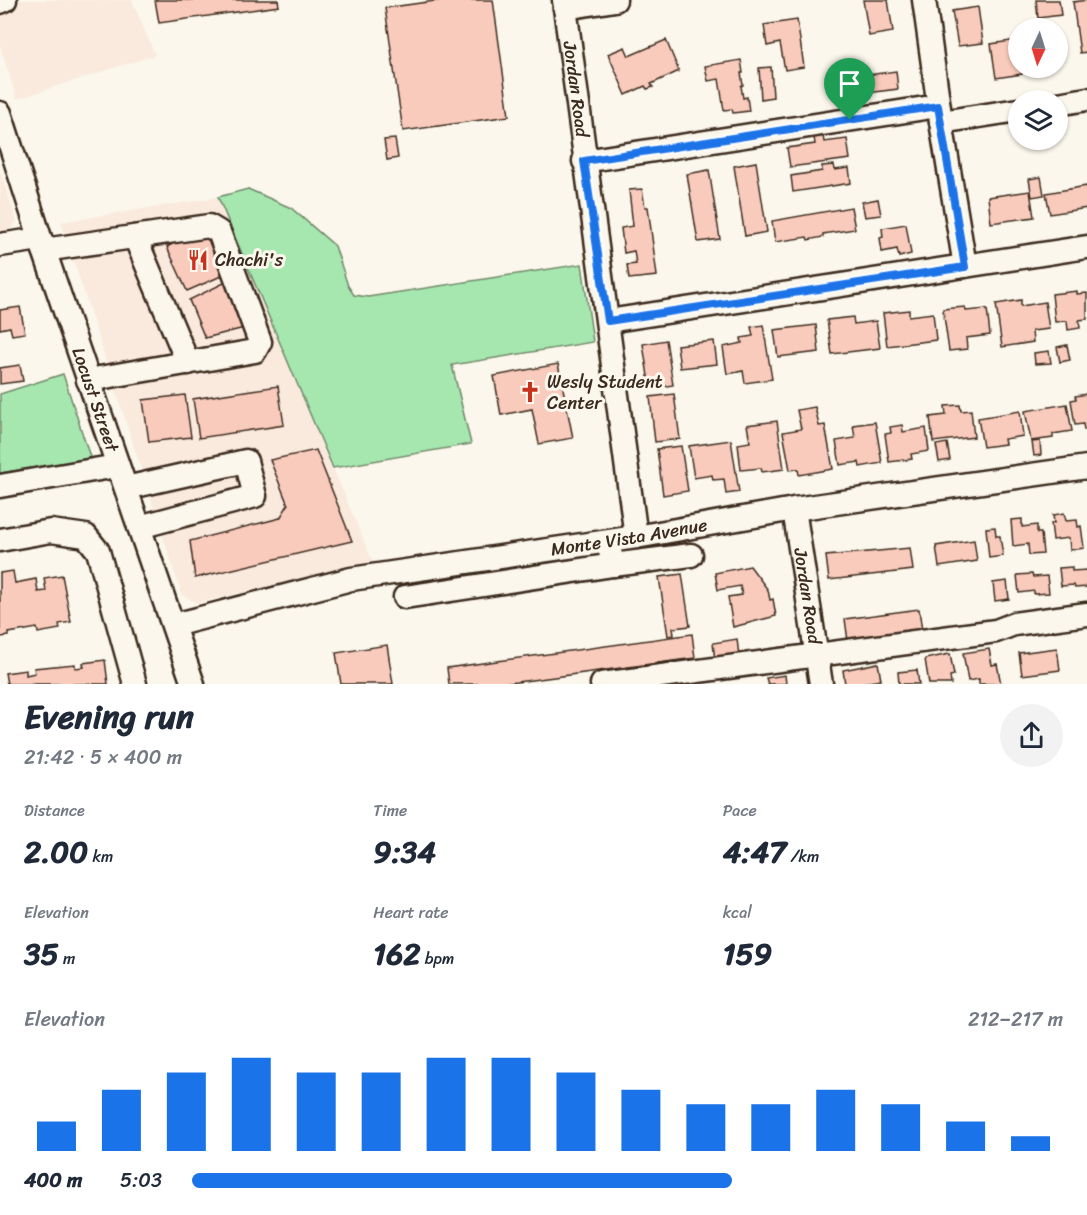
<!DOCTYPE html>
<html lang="en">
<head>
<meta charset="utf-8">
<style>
  body { margin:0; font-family:Sriracha,sans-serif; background:#f2f2f3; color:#1f2937; height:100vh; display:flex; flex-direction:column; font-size:22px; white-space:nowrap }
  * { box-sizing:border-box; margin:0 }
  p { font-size:20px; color:#747a83 }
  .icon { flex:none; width:33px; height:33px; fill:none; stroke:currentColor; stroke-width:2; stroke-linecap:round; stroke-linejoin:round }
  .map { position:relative; height:684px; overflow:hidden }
  .side { display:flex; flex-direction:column; background:#fff; flex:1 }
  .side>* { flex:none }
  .needle { width:39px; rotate:184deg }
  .controls { position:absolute; left:1008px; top:18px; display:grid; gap:12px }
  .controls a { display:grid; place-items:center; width:60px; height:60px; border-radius:50%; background:#fff; box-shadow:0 2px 4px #0004; font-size:30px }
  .pin { position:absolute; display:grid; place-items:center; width:51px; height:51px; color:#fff; margin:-62px -26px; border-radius:50% 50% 50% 0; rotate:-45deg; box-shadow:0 0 6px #0007 }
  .pin .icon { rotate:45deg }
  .round { display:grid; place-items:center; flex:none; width:63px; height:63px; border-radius:32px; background:#f2f2f3 }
  .overview { display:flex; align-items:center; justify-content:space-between; height:102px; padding:0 24px }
  h1 { font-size:33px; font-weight:700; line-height:45px }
  .metrics { display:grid; grid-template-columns:repeat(3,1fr); gap:9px; height:102px; padding:6px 24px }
  .metrics div { display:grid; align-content:center }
  .metrics b { font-size:30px; font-weight:700 }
  .metrics small { font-size:16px; font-weight:400 }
  .metrics p { font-size:16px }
  .chart { height:168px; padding:12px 24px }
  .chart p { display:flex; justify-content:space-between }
  .chart svg { width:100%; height:108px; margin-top:6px; stroke:#1a73e8; stroke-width:6 }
  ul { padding:0 24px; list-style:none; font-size:20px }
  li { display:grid; grid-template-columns:96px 72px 1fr; align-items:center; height:45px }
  li i { height:15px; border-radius:8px; background:#1a73e8 }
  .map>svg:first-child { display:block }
  .built { fill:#faeade }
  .green { fill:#a6e7b0; stroke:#708867; stroke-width:1.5 }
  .building { fill:#f9cbbc; stroke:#3b2a1e; stroke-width:1.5 }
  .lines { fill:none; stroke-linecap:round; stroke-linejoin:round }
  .minor-casing { stroke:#3b2a1e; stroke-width:27 }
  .minor { stroke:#fbf7ec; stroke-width:22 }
  .route-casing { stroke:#fff; stroke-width:12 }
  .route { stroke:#1a73e8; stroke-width:8 }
  .labels { text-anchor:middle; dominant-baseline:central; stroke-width:6; stroke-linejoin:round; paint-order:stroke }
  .street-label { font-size:18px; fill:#3b2a1e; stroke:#fbf7ec }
  .poi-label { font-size:18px; fill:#3b2a1e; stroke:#fbf7ec; text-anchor:start }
</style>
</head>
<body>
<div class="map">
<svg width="1087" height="684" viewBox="0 0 1087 684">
  <rect width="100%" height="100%" fill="#fbf7ec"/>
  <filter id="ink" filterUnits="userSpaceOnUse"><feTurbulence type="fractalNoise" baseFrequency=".0167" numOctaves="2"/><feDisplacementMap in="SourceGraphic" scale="12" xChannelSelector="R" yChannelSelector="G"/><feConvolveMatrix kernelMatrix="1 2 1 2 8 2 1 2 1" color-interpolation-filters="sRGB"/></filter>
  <g filter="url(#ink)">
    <!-- built -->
    <g class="built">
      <path d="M0,0H132L155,55L17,99L0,46Z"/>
      <path d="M0,171L17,221L8,232L0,234Z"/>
      <path d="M218,197L373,562L197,603L182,595L61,222Z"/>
    </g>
    <!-- green -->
    <g class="green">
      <path d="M248,189L291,208L335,246L348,286L354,295L368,297L582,264L593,342L452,365L471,444L333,468L218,197Z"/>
      <path d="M63,374L90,457L85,460L0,473V394Z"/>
    </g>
    <!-- building -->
    <g class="building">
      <path d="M155,0H278L279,6L159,23Z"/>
      <path d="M442,0H493L509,116L403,131L385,8Z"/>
      <path d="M863,0H888L893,32L869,36Z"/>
      <path d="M1036,0H1059L1061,15L1038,18Z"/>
      <path d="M1087,0V52L1080,53L1073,2Z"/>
      <path d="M978,7L983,43L958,46L952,11Z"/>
      <path d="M797,20L804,67L785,70L780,43L767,46L764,25Z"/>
      <path d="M666,40L679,71L651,84L653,87L647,89L645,86L626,95L608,54L625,47L629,56Z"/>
      <path d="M1017,40L1018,68H1021L1022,74L996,78L991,44Z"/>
      <path d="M741,60L743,73H741L743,85L741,86L743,98L747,97L749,111L733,113L732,109L724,110L719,79L708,81L705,66Z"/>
      <path d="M771,67L773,97L761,99L759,68Z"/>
      <path d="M868,70V75L896,71L898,89L851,95L849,82L862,80L861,71Z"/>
      <path d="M823,136L824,142L847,139L850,159L790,167L787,148L815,144L814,137Z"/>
      <path d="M395,139L398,158L387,160L384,140Z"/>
      <path d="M756,162L767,232L745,236L734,166Z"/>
      <path d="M834,165L835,170L849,168L851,183L793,192L791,176L822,171V166Z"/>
      <path d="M709,170L720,239L698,242L687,174Z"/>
      <path d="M1041,177L1044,195L1032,197L1029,179Z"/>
      <path d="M1087,186V208L1050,214L1046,193Z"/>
      <path d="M642,189L645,207H648L657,276L629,279L627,265L636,264L634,251L624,253L621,228L633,226L629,190Z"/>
      <path d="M1030,191L1034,217L991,223L988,197Z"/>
      <path d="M878,199L881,215L865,217L862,202Z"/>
      <path d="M851,207L855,229L823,234V237L808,240L807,237L775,242L772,221Z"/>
      <path d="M906,224L911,254L899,257L897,249L882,252L880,238L883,237L882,228Z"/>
      <path d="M214,237L228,273L187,291L167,247L174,243Z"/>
      <path d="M230,280L252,326L205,338L189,300Z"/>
      <path d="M1077,291V294L1087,293V319L1079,320L1080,328L1068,330L1067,321L1055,322L1052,294Z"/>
      <path d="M1021,300V306L1045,302L1049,329L1032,331L1033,342L1002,347L996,304Z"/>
      <path d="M20,307L25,333L12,335L10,327L0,329V310Z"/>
      <path d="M965,307L966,311L987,309L990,335L966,338L967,349L949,351L943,309Z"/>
      <path d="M909,310V316L933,313L936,340L887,346L883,313Z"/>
      <path d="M853,317L854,324L876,321L880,348L832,354L827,320Z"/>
      <path d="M763,325L772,379L745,383L743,371L727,374L723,347L742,343L741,338L753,336L751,327Z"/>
      <path d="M816,325L819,352L778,357L774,330Z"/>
      <path d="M666,340L673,385L650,389L643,344Z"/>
      <path d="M714,341L717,364L680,368L677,345Z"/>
      <path d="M1067,345L1070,360L1060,362L1057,347Z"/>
      <path d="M1049,351L1051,363L1035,364L1034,353Z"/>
      <path d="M558,364L573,438L539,444L532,409L501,415L494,376Z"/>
      <path d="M20,365L23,381L0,384V368Z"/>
      <path d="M278,386L284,425L199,438L193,399Z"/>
      <path d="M674,394L680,439L655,442L650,397Z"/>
      <path d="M1087,394V429L1084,430L1083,424L1075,425L1071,400L1076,399L1075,396Z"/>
      <path d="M185,395L191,437L149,442L143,400Z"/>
      <path d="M1067,404L1072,431L1053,434V438L1031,441L1025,411Z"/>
      <path d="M960,405L961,411L971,410L974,437L933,442L930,417L946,415L945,406Z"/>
      <path d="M815,407L819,426L825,425L833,469L799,475L798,469L790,470L783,432L801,429L797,410Z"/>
      <path d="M1020,411L1023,436L1004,439L1005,444L983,447L978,418Z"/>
      <path d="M777,421L784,469L762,472L761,468L741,470L738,444L750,442L747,425Z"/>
      <path d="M875,422L882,463L860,467L859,462L840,465L836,441L855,438L853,425Z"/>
      <path d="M902,425L903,432L926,428L929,451L911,454L912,459L889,462L885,434L891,433L890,427Z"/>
      <path d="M731,440L739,492L726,494L724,479L713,480L712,475L694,478L689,446Z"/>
      <path d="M1040,441L1041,455L1034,456L1032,442Z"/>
      <path d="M947,443L950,460L939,462L936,445Z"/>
      <path d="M681,446L688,491L663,495L657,449Z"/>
      <path d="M316,450L352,541L195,578L190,541L280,518L288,505L270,460Z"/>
      <path d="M1064,513L1066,521L1077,520L1078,527L1081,526L1084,548L1070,550L1069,538L1053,540L1051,523H1054L1053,515Z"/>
      <path d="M1022,519V527L1037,525V533H1041L1043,554L1029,555L1028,544L1013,546L1011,520Z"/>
      <path d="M995,527L996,536H1000L1003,556L989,558L986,528Z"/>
      <path d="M974,540L977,561L939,567L936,546Z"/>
      <path d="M910,548L913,570L829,580L826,556Z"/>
      <path d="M750,566L768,590L770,600L773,599L776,616L733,627L728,597L742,595L740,586L718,590L715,573Z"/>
      <path d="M1072,567V571L1087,570V587L1075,588L1074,585L1061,586L1059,568Z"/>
      <path d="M13,571L15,583L36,579L38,592L46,591L44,578L62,575L71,622L59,624L60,629L38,633L37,628L9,633V636L0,637V573Z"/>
      <path d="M682,574L690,626L673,628L674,635L668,636L659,577Z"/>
      <path d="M1032,574L1033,577L1047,576L1049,593L1034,594V591L1019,593L1017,575Z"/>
      <path d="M1007,581L1009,599L995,601L993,583Z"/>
      <path d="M919,609L922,631L848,641L845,619Z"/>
      <path d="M692,634L695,658L502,684H449L447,668Z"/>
      <path d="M737,639L739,656L715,660L713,643Z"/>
      <path d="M387,645L393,684H341L336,653Z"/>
      <path d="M1057,648L1060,670L1022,675L1019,653Z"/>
      <path d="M989,649L992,665L997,664L1001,684H979V679L968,681L963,653Z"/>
      <path d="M950,654L954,675L950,676L951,684H929L925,659Z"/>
      <path d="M105,660L108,684H7L5,673L26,670V675L35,673L34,668L75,664V668L84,667L83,663Z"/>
      <path d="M878,663L881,680L858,684H845L843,670Z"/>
      <path d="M917,670L919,684H899L898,672Z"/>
      <path d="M785,675L786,684H768L766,678Z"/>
    </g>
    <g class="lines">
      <defs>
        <g id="minor">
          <path id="s1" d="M564,0L636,537"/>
          <path d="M924,0L941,122L965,266"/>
          <path d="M0,2L5,0"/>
          <path d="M565,8L615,0"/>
          <path d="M1058,104L1087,99"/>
          <path id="s2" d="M0,113L44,250L193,684"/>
          <path d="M941,122L1018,110"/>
          <path d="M584,161L938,106"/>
          <path d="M135,237L188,363"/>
          <path d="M0,245L40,239"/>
          <path d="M44,250L209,226L219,232L260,342L255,351L88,380"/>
          <path d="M608,321L1087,247"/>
          <path d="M0,486L117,466"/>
          <path d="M126,488L246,461L255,496L139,527"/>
          <path id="s3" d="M794,509L821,684"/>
          <path d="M0,540L51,531L86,536L98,551L135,684"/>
          <path d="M610,551L613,565L691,555"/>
          <path d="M405,597L613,565"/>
          <path id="s4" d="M174,625L351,579L636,537L794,509L1087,467"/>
          <path d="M602,684L996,631L1014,624L1087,614"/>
        </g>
      </defs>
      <!-- minor casing -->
      <use href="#minor" class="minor-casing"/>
      <!-- minor -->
      <use href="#minor" class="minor"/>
    </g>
  </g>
  <g class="lines" filter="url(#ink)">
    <defs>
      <path id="route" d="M938,106L965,267L608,321L584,161Z"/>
    </defs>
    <!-- route casing -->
    <use href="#route" class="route-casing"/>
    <!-- route -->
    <use href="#route" class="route"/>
  </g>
  <!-- icons -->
  <defs>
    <symbol id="restaurant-bare" viewBox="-9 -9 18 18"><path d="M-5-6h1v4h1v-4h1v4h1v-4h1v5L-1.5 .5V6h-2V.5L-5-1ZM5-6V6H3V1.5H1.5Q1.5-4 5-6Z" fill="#c8321e" stroke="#fbf7ec" stroke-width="2.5" paint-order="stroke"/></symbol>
    <symbol id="church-bare" viewBox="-9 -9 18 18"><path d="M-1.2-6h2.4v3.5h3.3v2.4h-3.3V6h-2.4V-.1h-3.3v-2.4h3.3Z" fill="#c8321e" stroke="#fbf7ec" stroke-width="2.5" paint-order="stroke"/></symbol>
  </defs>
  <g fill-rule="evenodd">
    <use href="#restaurant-bare" x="183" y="245" width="30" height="30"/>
    <use href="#church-bare" x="515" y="377" width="30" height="30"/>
  </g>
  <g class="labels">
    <!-- street labels -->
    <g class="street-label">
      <text stroke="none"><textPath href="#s1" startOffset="90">Jordan Road</textPath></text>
      <text stroke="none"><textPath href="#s2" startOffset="302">Locust Street</textPath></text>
      <text stroke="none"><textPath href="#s4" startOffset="464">Monte Vista Avenue</textPath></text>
      <text stroke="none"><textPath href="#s3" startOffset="88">Jordan Road</textPath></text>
    </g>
    <!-- poi labels -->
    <g class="poi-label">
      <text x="215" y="260">Chachi's</text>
      <text x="547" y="382">Wesly Student<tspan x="547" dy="21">Center</tspan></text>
    </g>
  </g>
</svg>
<div class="controls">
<a><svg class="needle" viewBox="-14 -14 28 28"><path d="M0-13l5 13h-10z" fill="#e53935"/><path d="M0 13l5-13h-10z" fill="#747a83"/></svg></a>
<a><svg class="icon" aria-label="layers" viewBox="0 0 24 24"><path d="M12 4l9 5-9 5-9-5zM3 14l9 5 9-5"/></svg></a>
</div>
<div class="pin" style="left:850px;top:120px;background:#1e9e55"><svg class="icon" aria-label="arrive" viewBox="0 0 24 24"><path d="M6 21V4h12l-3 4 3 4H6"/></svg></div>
</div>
<section class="side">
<div class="overview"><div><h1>Evening run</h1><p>21:42 · 5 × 400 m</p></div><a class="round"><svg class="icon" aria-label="share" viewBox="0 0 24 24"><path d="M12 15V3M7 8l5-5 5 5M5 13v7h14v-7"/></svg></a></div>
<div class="metrics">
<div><p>Distance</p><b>2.00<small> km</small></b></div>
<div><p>Time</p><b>9:34</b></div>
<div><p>Pace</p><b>4:47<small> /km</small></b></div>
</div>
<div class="metrics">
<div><p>Elevation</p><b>35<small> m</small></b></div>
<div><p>Heart rate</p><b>162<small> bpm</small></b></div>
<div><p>kcal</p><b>159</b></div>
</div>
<div class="chart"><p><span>Elevation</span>212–217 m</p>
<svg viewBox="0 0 160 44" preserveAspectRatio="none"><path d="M5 44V32M15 44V19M25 44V12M35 44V6M45 44V12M55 44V12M65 44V6M75 44V6M85 44V12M95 44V19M105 44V25M115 44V25M125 44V19M135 44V25M145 44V32M155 44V38"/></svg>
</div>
<ul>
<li><b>400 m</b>5:03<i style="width:62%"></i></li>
</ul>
</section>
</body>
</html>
